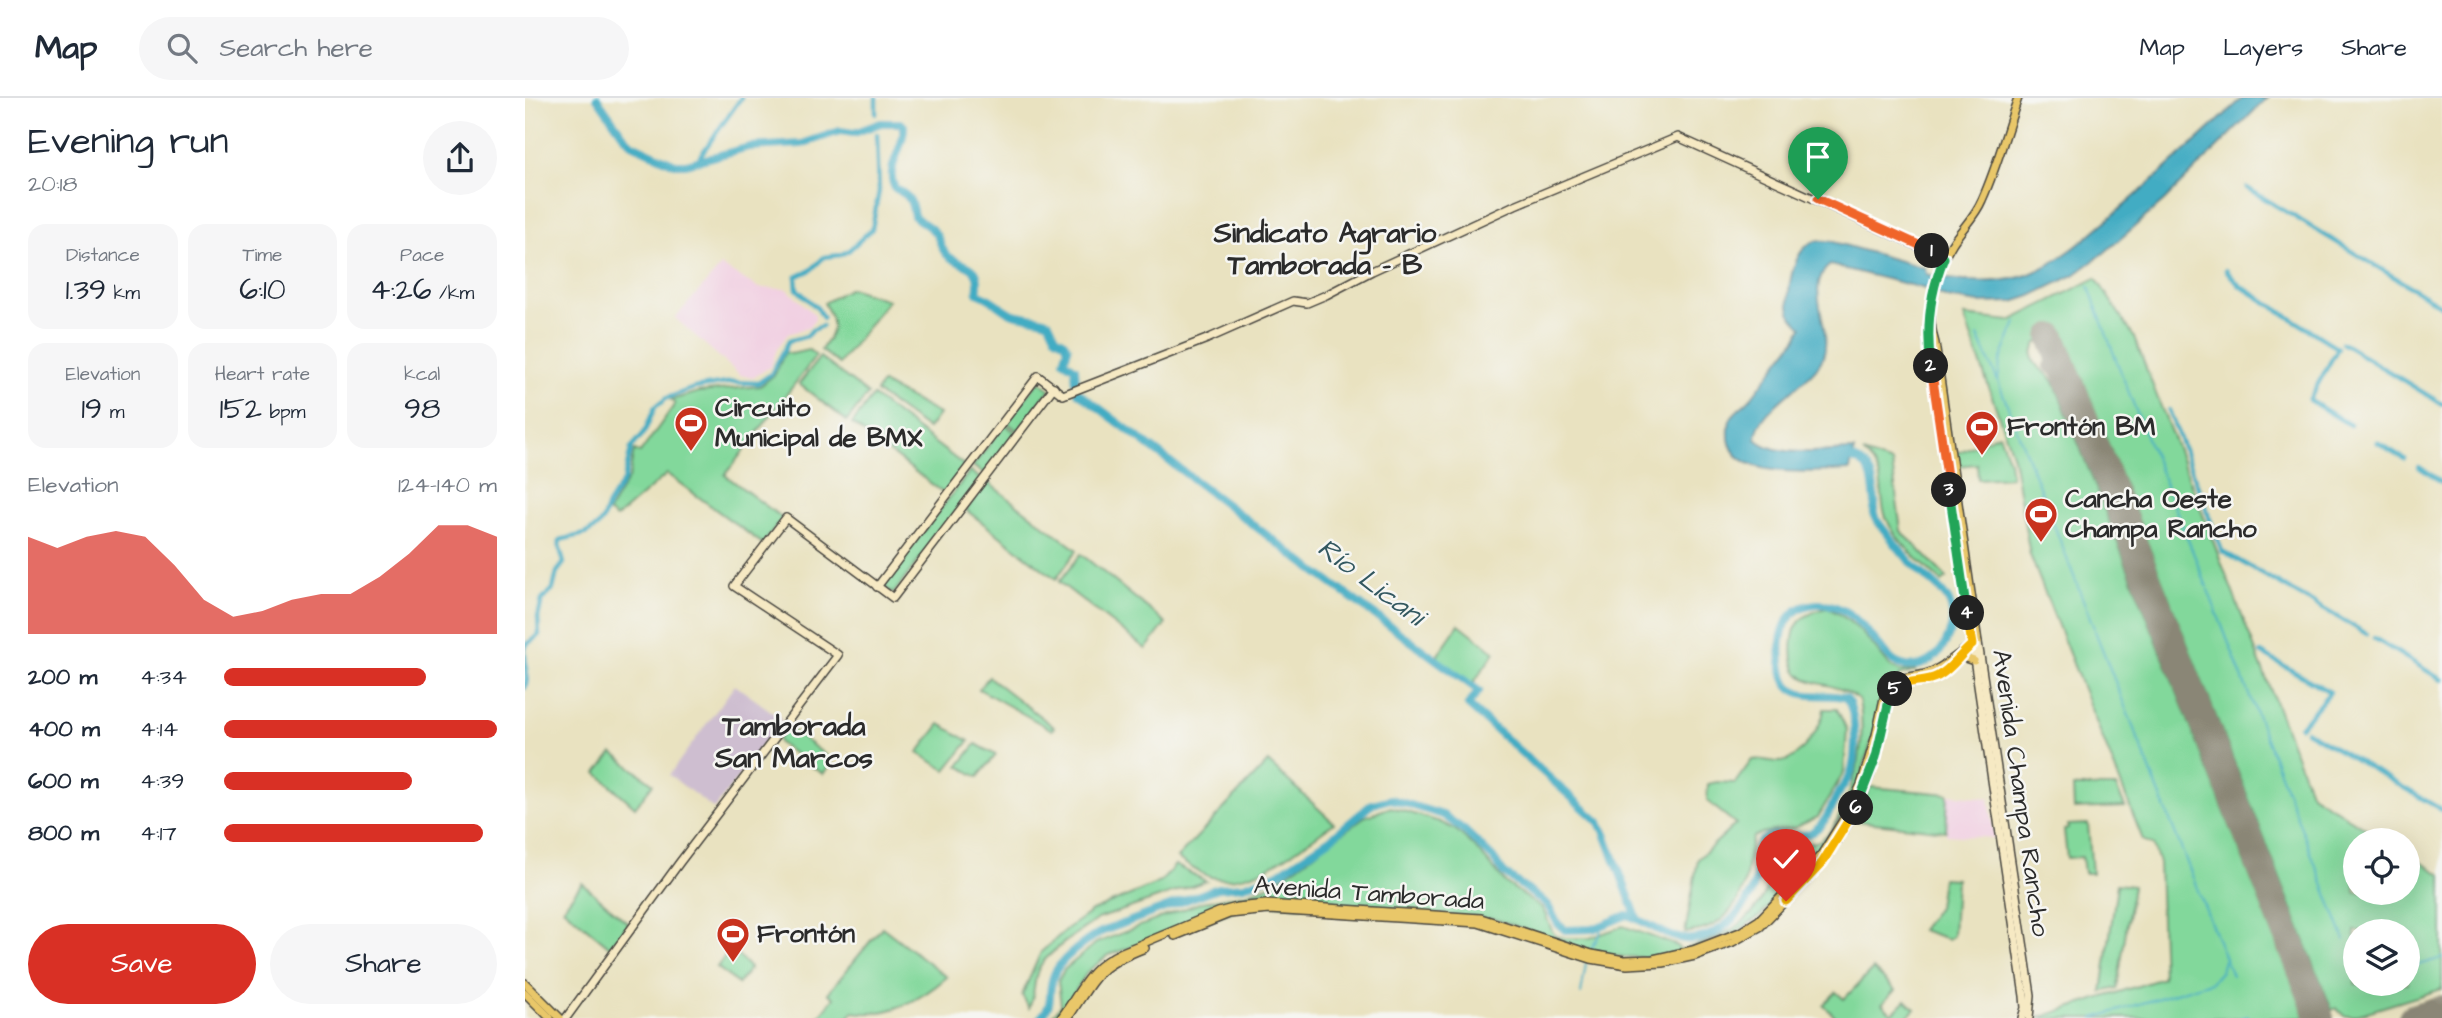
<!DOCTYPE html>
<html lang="en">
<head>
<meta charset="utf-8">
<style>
  body { margin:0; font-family:"Architects Daughter",sans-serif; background:#f6f6f7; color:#1f2937; height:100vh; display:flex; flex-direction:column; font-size:26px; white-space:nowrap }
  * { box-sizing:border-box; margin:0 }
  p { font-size:23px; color:#747a83 }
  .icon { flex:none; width:38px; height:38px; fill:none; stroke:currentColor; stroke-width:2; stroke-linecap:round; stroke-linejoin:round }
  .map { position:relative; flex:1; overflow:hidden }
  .panel { display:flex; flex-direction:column; background:#fff; width:525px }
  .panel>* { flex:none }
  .tools { position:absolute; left:1818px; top:730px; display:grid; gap:14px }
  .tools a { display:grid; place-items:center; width:77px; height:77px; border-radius:50%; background:#fff; box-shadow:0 7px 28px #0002; font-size:35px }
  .pin { position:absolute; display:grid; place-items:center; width:60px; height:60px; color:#fff; margin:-72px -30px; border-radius:50% 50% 50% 0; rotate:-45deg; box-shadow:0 0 7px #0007 }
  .pin .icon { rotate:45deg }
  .km { position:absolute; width:35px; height:35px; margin:-18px; border-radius:50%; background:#222; color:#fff; font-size:19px; line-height:35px; text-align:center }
  .round { display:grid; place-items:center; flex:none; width:74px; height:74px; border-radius:37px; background:#f6f6f7 }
  .summary { display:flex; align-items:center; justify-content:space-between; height:119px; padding:0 28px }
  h1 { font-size:38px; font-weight:600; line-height:52px }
  .metrics { display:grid; grid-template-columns:repeat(3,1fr); gap:10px; height:119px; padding:7px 28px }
  .metrics div { display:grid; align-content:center; border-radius:18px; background:#f6f6f7; text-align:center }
  .metrics b { font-size:30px; font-weight:600 }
  .metrics small { font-size:19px; font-weight:400 }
  .metrics p { font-size:19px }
  .chart { height:196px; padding:14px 28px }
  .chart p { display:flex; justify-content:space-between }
  .chart svg { width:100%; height:126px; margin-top:7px; fill:#d93025; opacity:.7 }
  .cta { display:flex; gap:14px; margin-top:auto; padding:14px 28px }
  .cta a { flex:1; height:80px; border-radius:42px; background:#d93025; color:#fff; font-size:28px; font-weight:600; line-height:80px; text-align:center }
  .cta a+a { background:#f6f6f7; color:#1f2937 }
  ul { padding:0 28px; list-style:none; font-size:23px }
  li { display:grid; grid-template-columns:112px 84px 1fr; align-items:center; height:52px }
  li i { height:18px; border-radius:9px; background:#d93025 }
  header { display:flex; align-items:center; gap:42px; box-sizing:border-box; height:98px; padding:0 35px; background:#fff; border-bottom:2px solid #e0e1e3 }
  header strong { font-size:33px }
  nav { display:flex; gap:38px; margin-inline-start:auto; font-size:24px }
  .search { width:490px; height:63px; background:#f6f6f7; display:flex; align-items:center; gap:18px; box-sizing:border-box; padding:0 24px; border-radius:38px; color:#747a83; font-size:26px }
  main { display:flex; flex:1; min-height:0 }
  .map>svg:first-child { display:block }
  .built { fill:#f1d0e2 }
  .industrial { fill:#cebed0 }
  .green { fill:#82d89b; stroke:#568263; stroke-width:2; fill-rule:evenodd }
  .water { fill:#43acc3; stroke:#376c77; stroke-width:2 }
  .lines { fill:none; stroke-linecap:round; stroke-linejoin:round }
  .stream { stroke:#43acc3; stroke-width:2 }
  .canal { stroke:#43acc3; stroke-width:4.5 }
  .river { stroke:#43acc3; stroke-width:8 }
  .taxiway { stroke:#8a8676; stroke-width:10 }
  .runway { stroke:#8a8676; stroke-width:28 }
  .secondary-casing { stroke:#484641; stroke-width:10 }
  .primary-casing { stroke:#484641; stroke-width:10 }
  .secondary { stroke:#f6e9c3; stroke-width:7 }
  .primary { stroke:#e9c769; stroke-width:7 }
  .split-1-casing { stroke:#fff; stroke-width:14 }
  .split-2-casing { stroke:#fff; stroke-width:14 }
  .split-3-casing { stroke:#fff; stroke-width:14 }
  .split-4-casing { stroke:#fff; stroke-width:14 }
  .split-5-casing { stroke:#fff; stroke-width:14 }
  .split-6-casing { stroke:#fff; stroke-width:14 }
  .split-7-casing { stroke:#fff; stroke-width:14 }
  .split-1 { stroke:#f0652b; stroke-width:9 }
  .split-2 { stroke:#22a559; stroke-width:9 }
  .split-3 { stroke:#f0652b; stroke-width:9 }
  .split-4 { stroke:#22a559; stroke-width:9 }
  .split-5 { stroke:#f5b400; stroke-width:9 }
  .split-6 { stroke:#22a559; stroke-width:9 }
  .split-7 { stroke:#f5b400; stroke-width:9 }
  .labels { text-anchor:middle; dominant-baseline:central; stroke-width:5; stroke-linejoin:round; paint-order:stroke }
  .poi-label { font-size:26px; font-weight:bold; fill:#2b2b2b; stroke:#f6f6f2; text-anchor:start }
  .street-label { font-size:26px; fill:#2b2b2b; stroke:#f6f6f2 }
  .neighbourhood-label { font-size:28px; font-weight:bold; fill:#2b2b2b; stroke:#f6f6f2 }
  .water-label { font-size:28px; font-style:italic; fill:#335860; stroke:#f6f6f2 }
</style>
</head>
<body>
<header>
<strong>Map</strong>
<div class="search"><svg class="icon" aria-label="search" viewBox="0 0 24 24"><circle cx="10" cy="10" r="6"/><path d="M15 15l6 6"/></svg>Search here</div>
<nav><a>Map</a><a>Layers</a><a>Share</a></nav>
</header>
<main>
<section class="panel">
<div class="summary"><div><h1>Evening run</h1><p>20:18</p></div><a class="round"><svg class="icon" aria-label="share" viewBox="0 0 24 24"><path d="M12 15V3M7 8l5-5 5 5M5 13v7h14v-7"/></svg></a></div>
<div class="metrics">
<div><p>Distance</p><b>1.39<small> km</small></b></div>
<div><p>Time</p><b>6:10</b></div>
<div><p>Pace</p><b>4:26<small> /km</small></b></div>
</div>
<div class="metrics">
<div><p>Elevation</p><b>19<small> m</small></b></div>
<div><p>Heart rate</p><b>152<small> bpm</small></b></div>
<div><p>kcal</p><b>98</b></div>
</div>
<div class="chart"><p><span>Elevation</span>124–140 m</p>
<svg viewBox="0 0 160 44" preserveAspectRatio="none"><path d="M0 44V10L10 14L20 10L30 8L40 10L50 20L60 32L70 38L80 36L90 32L100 30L110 30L120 24L130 16L140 6L150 6L160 10V44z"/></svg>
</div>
<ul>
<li><b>200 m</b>4:34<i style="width:74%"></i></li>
<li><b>400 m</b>4:14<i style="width:100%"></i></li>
<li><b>600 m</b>4:39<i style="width:69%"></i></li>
<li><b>800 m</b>4:17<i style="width:95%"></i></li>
</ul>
<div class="cta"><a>Save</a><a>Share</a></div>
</section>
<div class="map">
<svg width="1917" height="920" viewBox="0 0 1917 920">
  <rect width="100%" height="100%" fill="#f6f6f2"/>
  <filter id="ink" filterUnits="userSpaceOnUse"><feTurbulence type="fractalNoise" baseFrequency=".0143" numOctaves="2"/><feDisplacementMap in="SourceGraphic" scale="14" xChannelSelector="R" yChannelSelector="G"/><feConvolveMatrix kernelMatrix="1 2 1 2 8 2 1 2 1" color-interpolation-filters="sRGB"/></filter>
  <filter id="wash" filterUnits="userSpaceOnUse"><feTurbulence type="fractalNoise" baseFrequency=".00686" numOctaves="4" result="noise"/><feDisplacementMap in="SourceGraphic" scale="28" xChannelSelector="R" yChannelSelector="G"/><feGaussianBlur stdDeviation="1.57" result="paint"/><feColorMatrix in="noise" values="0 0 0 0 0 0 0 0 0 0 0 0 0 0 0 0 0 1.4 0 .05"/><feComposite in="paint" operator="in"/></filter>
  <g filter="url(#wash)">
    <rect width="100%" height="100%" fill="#e9e2c0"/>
    <!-- built -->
    <g class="built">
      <path d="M196,168L234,190L262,191L290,217V222L283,230L263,236L252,251L246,268L228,280L215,277L150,220Z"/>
      <path d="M1423,696L1464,700L1470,740L1421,737Z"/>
    </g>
    <!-- industrial -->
    <path class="industrial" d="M210,587L257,621L189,711L144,677Z"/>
    <!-- green -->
    <g class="green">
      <path d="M1571,180L1609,239L1786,696L1859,742H1830V794H1883V756L1917,777V891L1829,918H1819L1811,910L1807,912L1539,234L1512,245C1499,269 1519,268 1529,284L1780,917L1777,920H1513L1638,880L1634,765L1628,747L1618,742L1505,457L1488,359L1439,218L1485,223ZM1830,833H1883V886H1830Z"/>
      <path d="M325,190L363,202L314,266L296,252C310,231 312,228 299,205Z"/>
      <path d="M284,252L291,258L200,377L257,420L238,446L142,376L91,420L83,414L104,379L109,352L115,355L150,306L146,302L174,294L235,288L250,276L260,254L266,256Z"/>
      <path d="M295,259L343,296L322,323L274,286Z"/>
      <path d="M514,283L525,291L493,333L482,324Z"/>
      <path d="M357,285L414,316L403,331L351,294Z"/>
      <path d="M348,298L440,368L420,396L327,326Z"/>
      <path d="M480,326L491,335L459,376L448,368Z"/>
      <path d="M1474,336L1484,363L1486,379L1453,381L1452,366L1432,368L1430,356Z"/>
      <path d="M1338,355L1367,365L1376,433L1422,480L1417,484C1399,467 1378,450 1365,428C1349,401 1367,378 1338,355Z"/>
      <path d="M445,373L456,381L368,496L357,487Z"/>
      <path d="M462,384L552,452L531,481L441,412Z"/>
      <path d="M556,456L641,525L621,551L534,484Z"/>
      <path d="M1302,510C1330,521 1347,547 1366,569L1375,573H1391L1374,578L1348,639L1331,693L1322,710L1289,761L1235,818L1214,832L1167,851L1130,859H1098L1065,853L970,821L731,805L584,857L563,873L533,920H526L536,907L533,883L539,872L571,845L677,804L721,796L748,786L839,719L866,709L915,724L931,732L949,748L981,785L1018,811L1027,833L1031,838L1040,840H1065L1098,828L1153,848L1154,853C1191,840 1227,830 1242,790C1246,779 1245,764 1251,754C1257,742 1281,748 1291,744C1303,740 1310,727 1315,716C1332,680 1342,643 1334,602C1301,574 1261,600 1268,540C1270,521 1285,514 1302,510Z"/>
      <path d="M934,526L970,554L946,588L910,561Z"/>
      <path d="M464,579L529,629L527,632L454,591Z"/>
      <path d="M1299,611H1312L1322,632L1319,674L1293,719L1269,730L1237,735L1228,739C1223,754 1223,769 1220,783C1216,802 1200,824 1182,830C1175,833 1167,833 1160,835L1173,761L1211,726L1182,703L1183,686L1192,684L1210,685L1227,662C1237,660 1245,664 1255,664C1274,663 1298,628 1299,611Z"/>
      <path d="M415,626L444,643L421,672L393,655Z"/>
      <path d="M264,630L306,661L307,664L298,676L254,645L253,641L260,631Z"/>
      <path d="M451,646L471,657L453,679L434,668Z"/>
      <path d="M88,655L128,686L110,709L72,675Z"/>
      <path d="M743,664L809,725C775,748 730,790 686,779C674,776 662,766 652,760Z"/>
      <path d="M1345,689L1423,696L1421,733L1331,723L1330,720Z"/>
      <path d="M1548,689H1591L1600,709L1549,711Z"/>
      <path d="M1563,726L1567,775H1559L1557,759L1542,760L1539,732L1543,731V727Z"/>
      <path d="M650,767L681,783L573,821C558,831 519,856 513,872C508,885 510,897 504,910L497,897L516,854L543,830L567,813L636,784Z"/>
      <path d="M1417,780L1431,781L1428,838L1423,841L1396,832L1413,809Z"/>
      <path d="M57,785L104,826L86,850L38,810Z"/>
      <path d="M1592,786L1608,788L1592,890L1577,894Z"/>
      <path d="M357,829L422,879C397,901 363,920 328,914L323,920H293L309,900L303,895Z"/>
      <path d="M206,850L225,870L213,886L192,869Z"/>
      <path d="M1348,871L1370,892L1357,906L1367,916L1381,902L1390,911L1381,920H1312L1298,907L1311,894L1319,901Z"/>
    </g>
    <!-- water -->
    <path class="water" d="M1718,0H1742L1639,103L1579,155L1549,177L1506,198L1488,204L1454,205L1422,200L1401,191L1305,167C1277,188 1309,230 1298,259C1289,285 1231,309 1231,341C1252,361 1302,352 1329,352L1325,372C1295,373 1210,384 1204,341C1204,335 1203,325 1206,320C1211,312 1220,307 1226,300C1242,280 1256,259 1272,240L1277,229C1273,225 1268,221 1266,216C1259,197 1268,152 1288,144C1293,142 1300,143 1305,143L1400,170L1401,176C1429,185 1480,187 1507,175C1540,161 1567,135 1594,112C1636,76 1677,38 1718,0Z"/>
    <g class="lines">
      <!-- stream -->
      <g class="stream">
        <path d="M1564,189C1600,290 1642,389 1682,489"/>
        <path d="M1491,225L1475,263L1473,283L1569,530"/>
        <path d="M1453,238L1473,283"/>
        <path d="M1683,492L1820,842"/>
        <path d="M1570,533L1707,878"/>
        <path d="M1066,851L1075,836L1076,827"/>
        <path d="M1883,870L1917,860"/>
        <path d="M1056,896L1061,865"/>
        <path d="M1569,920L1686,884L1696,873L1699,862"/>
        <path d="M1715,920L1723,918"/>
      </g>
      <!-- canal -->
      <g class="canal">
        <path d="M351,16V0"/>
        <path d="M173,61L216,0"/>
        <path d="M1722,90L1917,208"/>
        <path d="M1701,172L1714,187L1813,250L1784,302L1825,327"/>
        <path d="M298,220L293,211L272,191L271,179L286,172L299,159L315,157L323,153L347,131L354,93L352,36"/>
        <path d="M1817,245L1917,306"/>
        <path d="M1644,312L1697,453L1842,536"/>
        <path d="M1852,344L1880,361"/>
        <path d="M1894,369L1917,384"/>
        <path d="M1849,540L1917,582"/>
        <path d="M0,551L2,546L14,537L13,519L17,502L28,491L32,474L39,465L34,447L35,442L60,436L72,429L78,421L83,407L99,382L106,350L119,335L130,309L142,300L169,290L208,284L233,285L246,276L264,243L282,238L287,232L297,228"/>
        <path d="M1736,555L1805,594L1775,629"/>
        <path d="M0,556L2,581L0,590"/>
        <path d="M1781,633L1917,712"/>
      </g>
      <!-- river -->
      <g class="river">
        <path d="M72,0L99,38L107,46L150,66H161L224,49L277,46L315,33L329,35L356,25H376L379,28C380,50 359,70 370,90C385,99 386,100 389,118C396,125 406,128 411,136C415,142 416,150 421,156C436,171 458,162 452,195C467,200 474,209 486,215C498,220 512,218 524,224L531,239L540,244L543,250L539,263L550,270L551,287"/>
        <path d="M553,294L780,466L954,593L943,607L1074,724L1076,729"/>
        <path d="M1079,733L1112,820"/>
        <path d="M515,920C530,905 522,896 528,879C533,862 561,843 576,834L693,790L719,788L754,775L805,741L847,706L866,701L918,717L938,731L968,760L979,775L1022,806L1033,826L1040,832L1068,831L1102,817C1121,823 1139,839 1160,841C1192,844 1221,813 1230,785C1234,772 1227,754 1236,744C1247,731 1273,743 1287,734C1301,726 1304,713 1311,700C1314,692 1321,686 1325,677C1332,661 1332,614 1321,600C1303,594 1279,603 1265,589C1257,582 1258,574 1256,565C1253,537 1260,508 1292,506C1322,504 1338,529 1356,549C1360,554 1365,561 1370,564C1394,577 1416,559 1424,537C1428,526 1429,517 1425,506C1419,491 1399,479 1388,467C1381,459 1374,451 1368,443C1362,435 1352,425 1349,416C1348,413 1350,409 1350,406C1348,380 1348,363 1319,359"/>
      </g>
      <!-- taxiway -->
      <path class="taxiway" d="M1526,262L1523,268L1541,282L1546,290"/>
      <!-- runway -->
      <g class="runway">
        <path d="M1527,239L1795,920"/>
        <path d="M1887,920L1917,911"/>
      </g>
    </g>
  </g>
  <g filter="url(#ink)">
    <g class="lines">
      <defs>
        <g id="secondary">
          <path d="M352,489L513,278L538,297L682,241L768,203L782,205L801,197L847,173L990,107L1153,39L1419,160"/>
          <path d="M1453,544L1506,897L1504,920"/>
          <path d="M1447,547L1499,898L1500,910L1497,920"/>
          <path d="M41,920L155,764L313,557L209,488L261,420L368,500L529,289"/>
        </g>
        <g id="primary">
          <path d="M1406,233L1403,245L1447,547"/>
          <path d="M1437,559L1449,563"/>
          <path d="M650,838L704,816L744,812L953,825L1066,861L1102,867L1138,865L1170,858L1208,844L1235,829L1297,765L1324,724L1345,678L1364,602C1373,581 1386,586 1404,581C1419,577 1435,563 1442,550"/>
          <path d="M0,885L35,920"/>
          <path d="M0,895L25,920"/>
          <path d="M536,920C557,892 562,870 597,854L693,814L712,809L741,806L956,820L1067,856L1099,862L1128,861L1168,852L1215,834L1234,822L1296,757L1320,719L1336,687L1351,637L1359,600C1370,570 1389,584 1410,572C1426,564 1437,551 1453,544L1410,245C1400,213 1409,174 1427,146C1436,131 1450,119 1457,102C1472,69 1481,34 1493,0"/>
          <path d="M543,920C572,878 569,870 620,850"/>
        </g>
      </defs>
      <!-- secondary casing -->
      <use href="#secondary" class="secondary-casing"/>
      <!-- primary casing -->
      <use href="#primary" class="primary-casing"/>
      <!-- secondary -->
      <use href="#secondary" class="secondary"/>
      <!-- primary -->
      <use href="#primary" class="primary"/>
    </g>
  </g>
  <g class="lines" filter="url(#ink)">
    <defs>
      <path id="split-1" d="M1293,101L1407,153"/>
      <path id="split-2" d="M1406,268C1401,232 1405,194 1419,160L1407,153"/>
      <path id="split-3" d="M1406,268L1424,392"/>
      <path id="split-4" d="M1424,392L1442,515"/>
      <path id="split-5" d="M1370,591C1382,580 1398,586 1413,578C1428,570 1435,556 1447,547L1442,515"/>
      <path id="split-6" d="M1331,710L1351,659L1364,602L1370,591"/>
      <path id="split-7" d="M1261,803L1297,765L1331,710"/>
    </defs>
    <!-- split-1 casing -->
    <use href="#split-1" class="split-1-casing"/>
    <!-- split-2 casing -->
    <use href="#split-2" class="split-2-casing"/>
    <!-- split-3 casing -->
    <use href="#split-3" class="split-3-casing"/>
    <!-- split-4 casing -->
    <use href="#split-4" class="split-4-casing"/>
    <!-- split-5 casing -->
    <use href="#split-5" class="split-5-casing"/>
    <!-- split-6 casing -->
    <use href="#split-6" class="split-6-casing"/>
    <!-- split-7 casing -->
    <use href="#split-7" class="split-7-casing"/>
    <!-- split-1 -->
    <use href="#split-1" class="split-1"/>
    <!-- split-2 -->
    <use href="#split-2" class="split-2"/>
    <!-- split-3 -->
    <use href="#split-3" class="split-3"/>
    <!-- split-4 -->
    <use href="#split-4" class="split-4"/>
    <!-- split-5 -->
    <use href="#split-5" class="split-5"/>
    <!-- split-6 -->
    <use href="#split-6" class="split-6"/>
    <!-- split-7 -->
    <use href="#split-7" class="split-7"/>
  </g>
  <!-- icons -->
  <defs>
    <symbol id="stadium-pin" viewBox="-11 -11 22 30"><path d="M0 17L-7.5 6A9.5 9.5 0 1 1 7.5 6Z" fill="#c8321e" stroke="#f6f6f2"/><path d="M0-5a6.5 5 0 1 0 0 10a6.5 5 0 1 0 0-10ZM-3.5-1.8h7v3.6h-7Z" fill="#fff"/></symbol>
  </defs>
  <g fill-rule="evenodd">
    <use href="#stadium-pin" x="147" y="306" width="38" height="52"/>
    <use href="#stadium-pin" x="1438" y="310" width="38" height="52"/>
    <use href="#stadium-pin" x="1497" y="397" width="38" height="52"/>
    <use href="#stadium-pin" x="189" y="817" width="38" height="52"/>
  </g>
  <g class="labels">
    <!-- poi labels -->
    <g class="poi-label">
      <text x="190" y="310">Circuito<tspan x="190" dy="30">Municipal de BMX</tspan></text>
      <text x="1482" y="329">Frontón BM</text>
      <text x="1540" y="401">Cancha Oeste<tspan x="1540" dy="30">Champa Rancho</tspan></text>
      <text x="232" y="836">Frontón</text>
    </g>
    <!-- street labels -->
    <g class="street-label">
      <text transform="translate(1496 695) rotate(82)">Avenida Champa Rancho</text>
      <text transform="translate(844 795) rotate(4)">Avenida Tamborada</text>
    </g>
    <!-- neighbourhood labels -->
    <g class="neighbourhood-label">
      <text x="800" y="135">Sindicato Agrario<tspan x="800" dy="32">Tamborada - B</tspan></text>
      <text x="269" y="628">Tamborada<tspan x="269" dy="32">San Marcos</tspan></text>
    </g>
    <!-- water labels -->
    <g class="water-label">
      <text transform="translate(846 484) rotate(37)">Río Licani</text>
    </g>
  </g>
</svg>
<div class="tools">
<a><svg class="icon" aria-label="locate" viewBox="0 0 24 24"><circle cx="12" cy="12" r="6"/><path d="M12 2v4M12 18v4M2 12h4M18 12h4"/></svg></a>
<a><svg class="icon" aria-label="layers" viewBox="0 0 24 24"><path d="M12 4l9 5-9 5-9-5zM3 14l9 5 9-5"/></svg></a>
</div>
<div class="pin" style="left:1293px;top:101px;background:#1e9e55"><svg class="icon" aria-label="arrive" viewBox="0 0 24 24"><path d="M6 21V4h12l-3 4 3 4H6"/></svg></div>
<div class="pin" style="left:1261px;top:803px;background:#d93025"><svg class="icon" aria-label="check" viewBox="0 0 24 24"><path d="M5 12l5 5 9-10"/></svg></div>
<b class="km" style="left:1407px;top:153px">1</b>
<b class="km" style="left:1406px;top:268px">2</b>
<b class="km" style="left:1424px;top:392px">3</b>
<b class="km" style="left:1442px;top:515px">4</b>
<b class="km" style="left:1370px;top:591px">5</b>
<b class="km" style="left:1331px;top:710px">6</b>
</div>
</main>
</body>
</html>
